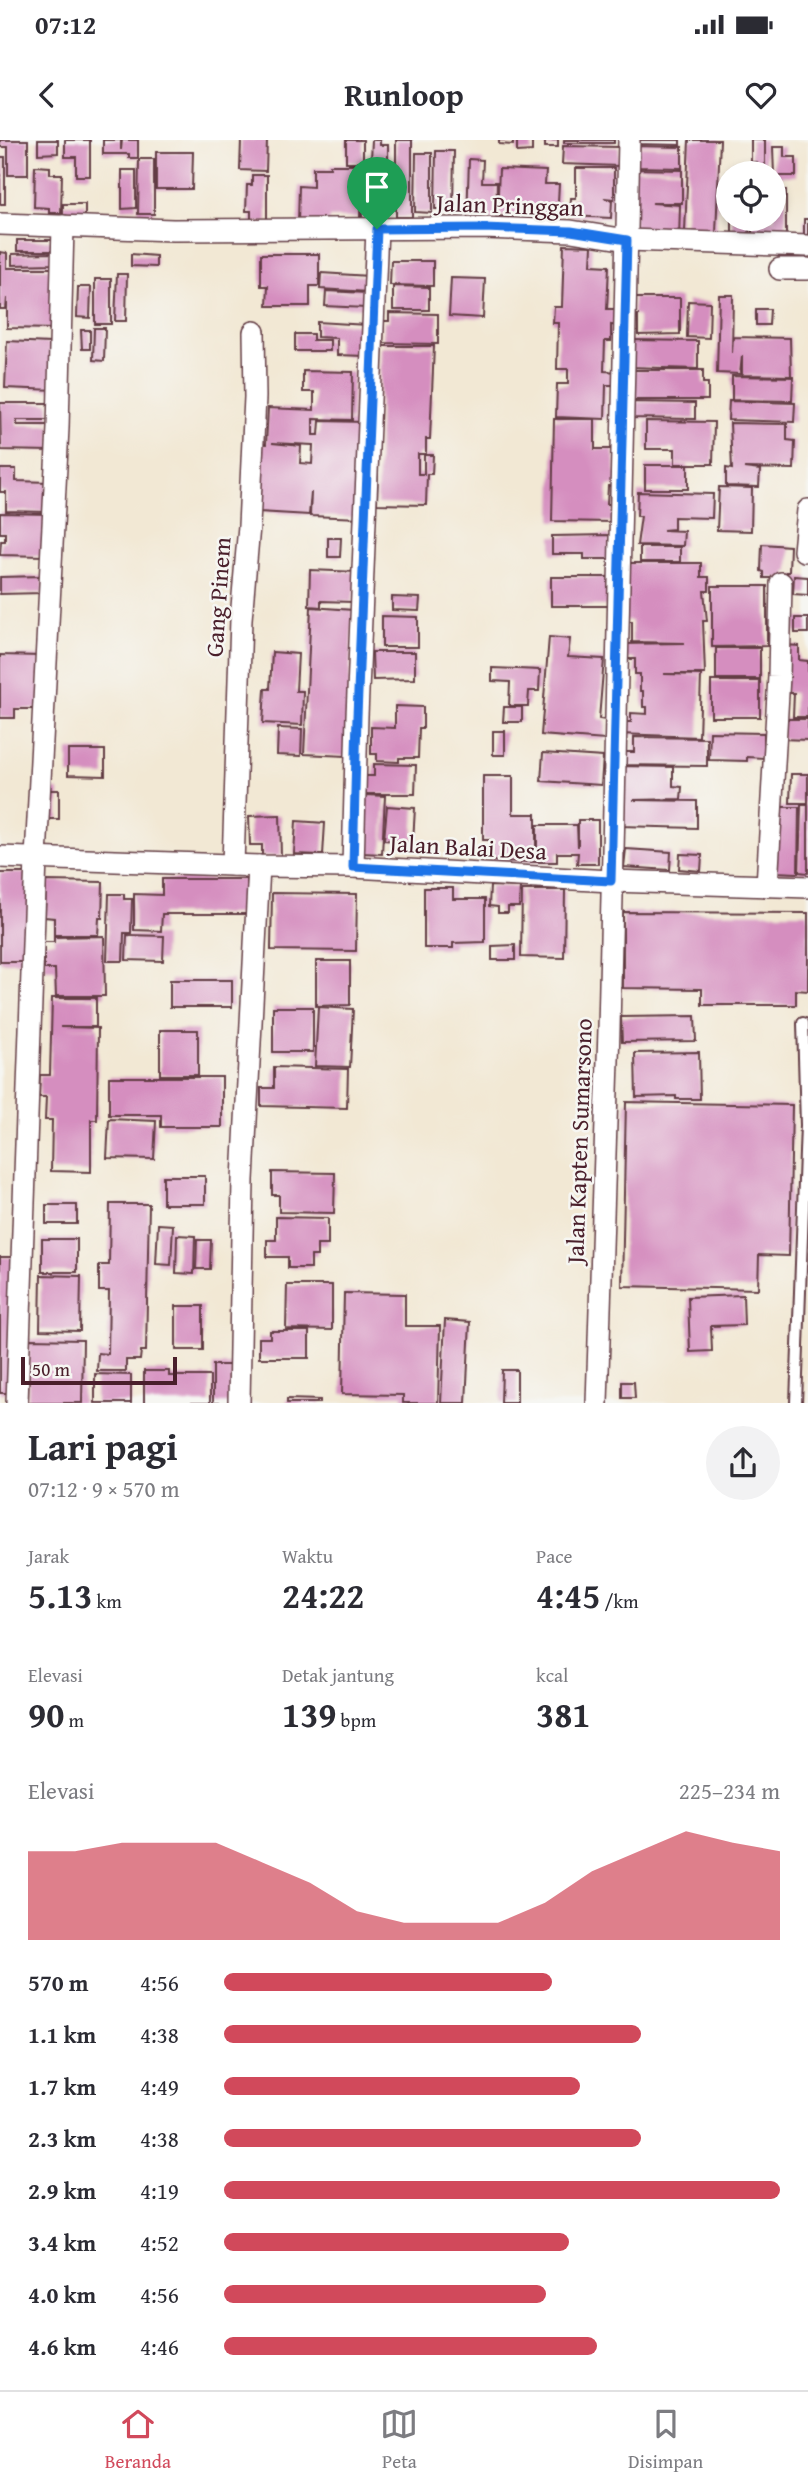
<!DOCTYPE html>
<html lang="id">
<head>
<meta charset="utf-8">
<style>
  body { margin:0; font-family:"Gentium Book Plus",serif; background:#f2f2f3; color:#2b2b33; height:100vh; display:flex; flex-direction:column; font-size:26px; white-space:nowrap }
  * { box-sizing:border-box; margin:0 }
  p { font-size:23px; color:#7c7c81 }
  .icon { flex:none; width:38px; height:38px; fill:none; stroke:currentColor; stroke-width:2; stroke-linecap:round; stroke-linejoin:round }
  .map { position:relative; height:1263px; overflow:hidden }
  .drawer { display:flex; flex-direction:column; background:#fff; flex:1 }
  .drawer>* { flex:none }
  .tools { position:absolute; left:716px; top:21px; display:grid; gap:14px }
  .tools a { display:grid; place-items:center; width:70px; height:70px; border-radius:50%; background:#fff; box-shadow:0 4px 10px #0003; font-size:35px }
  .scale { position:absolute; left:21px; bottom:18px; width:156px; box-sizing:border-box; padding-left:7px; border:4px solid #4a1f2b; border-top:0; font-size:19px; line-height:24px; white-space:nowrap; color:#4a1f2b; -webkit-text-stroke:5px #f6f6f2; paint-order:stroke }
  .pin { position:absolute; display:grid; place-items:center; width:60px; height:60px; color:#fff; margin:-72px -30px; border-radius:50% 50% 50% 0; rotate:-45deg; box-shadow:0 0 7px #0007 }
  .pin .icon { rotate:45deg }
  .round { display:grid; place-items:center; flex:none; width:74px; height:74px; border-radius:37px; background:#f2f2f3 }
  .overview { display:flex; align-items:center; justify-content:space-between; height:119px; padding:0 28px }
  h1 { font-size:38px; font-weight:700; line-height:52px }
  .stats { display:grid; grid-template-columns:repeat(3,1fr); gap:10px; height:119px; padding:7px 28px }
  .stats div { display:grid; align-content:center }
  .stats b { font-size:35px; font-weight:700 }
  .stats small { font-size:19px; font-weight:400 }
  .stats p { font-size:19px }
  .chart { height:196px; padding:14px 28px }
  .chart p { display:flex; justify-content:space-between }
  .chart svg { width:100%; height:126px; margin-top:7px; fill:#d1495b; opacity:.7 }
  ul { padding:0 28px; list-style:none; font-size:23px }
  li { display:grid; grid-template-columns:112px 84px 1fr; align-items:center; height:52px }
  li i { height:18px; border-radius:9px; background:#d1495b }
  .status { display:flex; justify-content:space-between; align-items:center; height:49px; padding:0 35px; background:#fff; direction:ltr }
  .status svg { height:19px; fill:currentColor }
  header { display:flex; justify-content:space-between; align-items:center; height:91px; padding:0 28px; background:#fff; font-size:32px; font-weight:700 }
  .menu { display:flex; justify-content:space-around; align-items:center; height:98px; border-top:2px solid #e1e1e2; background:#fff; font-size:19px; color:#7c7c81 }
  .menu a { display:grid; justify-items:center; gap:4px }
  .menu .on { color:#d1495b }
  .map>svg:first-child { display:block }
  .building { fill:#d58ebf; fill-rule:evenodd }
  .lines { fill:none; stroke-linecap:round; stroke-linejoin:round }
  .lane-casing { stroke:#633d44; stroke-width:14 }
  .street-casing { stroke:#633d44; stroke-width:24 }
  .lane { stroke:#fff; stroke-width:10 }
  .street { stroke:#fff; stroke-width:21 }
  .route-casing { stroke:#fff; stroke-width:14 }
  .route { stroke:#1a73e8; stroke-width:9 }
  .labels { text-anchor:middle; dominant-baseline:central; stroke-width:5; stroke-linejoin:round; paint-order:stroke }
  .street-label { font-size:24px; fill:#4a1f2b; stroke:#f6f6f2 }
</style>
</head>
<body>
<div class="status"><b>07:12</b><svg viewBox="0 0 49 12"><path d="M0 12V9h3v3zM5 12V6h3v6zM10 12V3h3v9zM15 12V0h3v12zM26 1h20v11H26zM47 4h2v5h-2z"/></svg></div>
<header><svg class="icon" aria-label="back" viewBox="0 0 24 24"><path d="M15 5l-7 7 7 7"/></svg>Runloop<svg class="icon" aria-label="heart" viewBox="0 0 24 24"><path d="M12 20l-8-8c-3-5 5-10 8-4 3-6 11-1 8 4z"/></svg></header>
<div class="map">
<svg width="808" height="1263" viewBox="0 0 808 1263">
  <rect width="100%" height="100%" fill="#f6f6f2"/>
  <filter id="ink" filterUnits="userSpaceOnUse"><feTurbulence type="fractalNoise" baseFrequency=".0143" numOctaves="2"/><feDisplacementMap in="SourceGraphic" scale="14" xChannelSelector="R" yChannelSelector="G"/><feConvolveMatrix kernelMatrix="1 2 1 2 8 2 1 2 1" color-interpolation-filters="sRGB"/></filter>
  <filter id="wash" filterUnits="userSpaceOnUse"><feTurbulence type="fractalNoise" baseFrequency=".00686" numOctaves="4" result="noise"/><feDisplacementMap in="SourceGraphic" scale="28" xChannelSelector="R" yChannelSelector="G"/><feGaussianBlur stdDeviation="1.57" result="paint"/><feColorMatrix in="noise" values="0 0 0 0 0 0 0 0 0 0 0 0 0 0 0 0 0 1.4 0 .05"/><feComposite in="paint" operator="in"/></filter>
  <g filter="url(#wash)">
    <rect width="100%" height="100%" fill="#f2e8d4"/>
    <g id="blocks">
      <!-- building -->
      <g class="building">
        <path d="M0,0H28V35H8V7H0Z"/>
        <path d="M38,0H58V13L38,14Z"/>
        <path d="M65,0H90V36H76V17H65Z"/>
        <path d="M103,0H121V10L122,0H138V18H129V14H103Z"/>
        <path d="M241,0H267L266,31L240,30Z"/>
        <rect x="346" y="0" width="17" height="22"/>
        <path d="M372,0H380V5H388V20H371Z"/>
        <rect x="396" y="0" width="16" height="77"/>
        <path d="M499,0H513V5L499,4Z"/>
        <path d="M517,0H532V11L517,12Z"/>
        <rect x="545" y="0" width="13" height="7"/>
        <rect x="564" y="0" width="50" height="3"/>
        <path d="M635,0H680V5L634,4Z"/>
        <path d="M689,0H720L716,93L685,91Z"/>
        <path d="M751,0H765V33H757V22H751Z"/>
        <path d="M563,6L619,7V26L562,24Z"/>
        <path d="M635,6L682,7V28L634,27Z"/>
        <path d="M773,7H784V17H796V36H774Z"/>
        <path d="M436,11H454L453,69H435Z"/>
        <path d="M156,12H193L192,49H156Z"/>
        <path d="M416,13H432V73L415,72Z"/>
        <rect x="0" y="17" width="5" height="47"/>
        <path d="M139,19H154V74H138Z"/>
        <path d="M469,19L483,20L482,42H497L496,80H467Z"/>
        <path d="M330,25H361L360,78H329V84L298,83L299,46L313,47V28H330Z"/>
        <path d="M363,25H375L374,36L378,37L377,78H362Z"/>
        <path d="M35,26L50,27V34H62L61,73H49V68L34,67Z"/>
        <path d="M576,28H614V59L604,58L612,60L611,78L570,76L571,58H576Z"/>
        <path d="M499,29L546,31L545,44H559L557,79L497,76Z"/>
        <path d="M633,29L682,30V63H652L680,65L679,100L634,99Z"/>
        <path d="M122,30H136V68L122,69Z"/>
        <path d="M252,35H267V83H251V71H246L247,45H252Z"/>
        <path d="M774,50H786V101H752V79H774Z"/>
        <rect x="63" y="64" width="22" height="12"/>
        <path d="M732,79H750L749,97H732Z"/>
        <path d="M804,79H808V98L804,97Z"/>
        <path d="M17,100H53L54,111H17Z"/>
        <path d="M564,105L592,106L591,125L609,126L607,169H618V186L611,185V201H605L604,231L619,232L618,245H606L605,279L556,277L557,244H568V229H557L558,183H553L554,167H562Z"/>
        <path d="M0,112L7,113V128H57L56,189L7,188V158L6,169H0Z"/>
        <path d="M53,113L54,124L12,125V114Z"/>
        <path d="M131,114L156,116V127L131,126Z"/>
        <path d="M261,114H319V146H310V166H267L268,146H261Z"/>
        <path d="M391,121H433V146L390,145Z"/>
        <path d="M321,133L369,136V152L320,149Z"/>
        <path d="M117,134H127L126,181H115Z"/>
        <path d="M451,138L485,139L483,178L449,176Z"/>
        <rect x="95" y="139" width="16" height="45"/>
        <path d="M393,146L429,147V170H393Z"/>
        <path d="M78,147H91L90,178L77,177Z"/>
        <path d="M326,151L367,153L366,168L325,166Z"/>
        <path d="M719,155H733L732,213L733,197L790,198L791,236L742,235V216L740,234L717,233Z"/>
        <path d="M633,158H680V194L638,195V175H633Z"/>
        <path d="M688,161L710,162L709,198L687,197Z"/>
        <path d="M756,169H770L769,185H756Z"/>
        <path d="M389,173L438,174V204L383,203L384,181H389Z"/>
        <path d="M317,182L367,185L366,216L337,215V198L317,197Z"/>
        <path d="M94,188H105L104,221L93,220Z"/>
        <path d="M81,190H90V209H82Z"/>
        <path d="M295,194H313V200H330V211H295Z"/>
        <path d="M629,200L698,201V229L628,227Z"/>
        <path d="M7,201L50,203L56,250L5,248Z"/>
        <path d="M381,206H434L430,299H426V314H418V334H424V315H433L432,334H427L426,365L377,364Z"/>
        <path d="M634,230H703V243H708V260H631V243H634Z"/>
        <path d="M303,231L353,232L352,280L313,279V295H319L320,281L365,282L361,378L310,376L311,352L309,375L259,372L258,304H266L268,268L314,270V252H303ZM272,303L313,305L312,324L300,323L301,306Z"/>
        <path d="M732,236L793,237L792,261L732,260Z"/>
        <path d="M729,261L795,263L794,282L728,280Z"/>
        <path d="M631,262L695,263V279L630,278Z"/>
        <path d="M0,263H49V280H17V285H51V311L1,310Z"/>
        <path d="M554,279H595V309H613L617,346H608L607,364H613V382L552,381Z"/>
        <path d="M646,281L714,282L713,324H675V309H646Z"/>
        <path d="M730,283L787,284V300L795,301L794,329L744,328L760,330L759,347L726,346V328L732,329Z"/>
        <rect x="645" y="325" width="43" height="24"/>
        <path d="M0,329H16V341L48,342L47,372L6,371V352H0Z"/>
        <path d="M719,347L752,348L751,391L717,390Z"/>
        <path d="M638,352L713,354L712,378L674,377V389L663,390L684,391L683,406L637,405L641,376H637Z"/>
        <path d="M0,373L48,374L45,416L0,415L1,401H5V393H0Z"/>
        <path d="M610,395V419H584V414H552V396Z"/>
        <path d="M328,398H341L340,417H328Z"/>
        <path d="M762,404L790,406L789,432H786V438H764V432L761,431Z"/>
        <rect x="640" y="407" width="40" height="15"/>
        <path d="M625,423H701V437H709V451H704L707,481H703L705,534H664L701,535L699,597L619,594V582H631V573L647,574V567H643V551H640V534H635V519H623V504L685,503L632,502V481H623Z"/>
        <path d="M310,430L358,432L352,462L321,461V467L309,466Z"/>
        <path d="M43,436V453L0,454V437Z"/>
        <path d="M794,436L808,437V455L793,454Z"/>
        <rect x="551" y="437" width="67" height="29"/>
        <path d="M712,446H767V506L712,507Z"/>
        <path d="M392,457L420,458L419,471L392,470Z"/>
        <path d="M311,467L353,470L346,616L304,614Z"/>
        <path d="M382,476L418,477V507H382Z"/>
        <rect x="795" y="478" width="13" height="15"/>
        <path d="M549,497L570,499L568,517L604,519L599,579L606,580L605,600L541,595Z"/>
        <path d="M785,505L799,506V520L808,521V577H793L794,553H784Z"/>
        <rect x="716" y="508" width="44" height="31"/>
        <path d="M272,512L298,514L296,551H303L302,585L263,583L265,549H270Z"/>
        <path d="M372,512H415V539L373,540Z"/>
        <path d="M0,515L41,516L40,569H15V578H0Z"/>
        <path d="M492,528L540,530L539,551H529L528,566H509L510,542L492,541Z"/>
        <rect x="711" y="541" width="49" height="36"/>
        <path d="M395,566L423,567V588H419L418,618H399V622L377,621V614H371V587L395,588Z"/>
        <path d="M504,567H522V582H503Z"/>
        <path d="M782,579H808V600L781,599Z"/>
        <path d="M278,588L302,589L301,616L277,615Z"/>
        <rect x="493" y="591" width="12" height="24"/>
        <path d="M710,592L764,593V618L747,617V621L709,620Z"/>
        <path d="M634,597L707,598V626L619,625V612H634Z"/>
        <path d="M68,610H105V636L68,635Z"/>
        <path d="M543,613L603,617L601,645L541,641Z"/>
        <path d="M374,624L416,625L415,654H364V636H374Z"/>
        <path d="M618,626L673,627V646L682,647L681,659L633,660L697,661V688L620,686Z"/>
        <path d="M791,634H808V663H790Z"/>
        <path d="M483,636H513V674H536V722L490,721L491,700H483Z"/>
        <path d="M46,650H59V679H45Z"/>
        <path d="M365,655L385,656L382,714L362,713Z"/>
        <path d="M801,665H808V733L799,732Z"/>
        <path d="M387,666L415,668L413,702L384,700Z"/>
        <path d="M776,667H799L798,733L774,732Z"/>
        <path d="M280,675L281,716H262V705H250L249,676Z"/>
        <path d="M578,680H598V724H577L578,713H557V722H537V685H577L578,707Z"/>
        <path d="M296,681L325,683L323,715L294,714Z"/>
        <path d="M626,709L671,712L670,730L624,727Z"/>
        <path d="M680,714L702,715L701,731L679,729Z"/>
        <path d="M0,733H34L32,822H0Z"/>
        <path d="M162,739H247L248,774H162L161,791L134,790V754L162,755Z"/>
        <path d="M46,741L103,742L102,778H99L98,795H54V778L45,777Z"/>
        <path d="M490,746L520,747L519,767H508V773H498V767L489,766Z"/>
        <path d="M424,748H453V759H485V802L453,803V808H424Z"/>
        <path d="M522,750H565L564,818L521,817Z"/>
        <path d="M272,753L357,754L356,811L271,810Z"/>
        <path d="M109,754H124V759H132L131,793H124L123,821H107Z"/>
        <path d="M623,772L808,773V851L796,850V865H702V849L623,848Z"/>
        <path d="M127,795L164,796L163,821L126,820Z"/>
        <path d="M104,796L105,856H56L55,829H44V802H54V797Z"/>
        <path d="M515,805V820H492V806Z"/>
        <path d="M316,821H350V865L316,866Z"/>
        <rect x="170" y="840" width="62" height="27"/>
        <path d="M52,858H96V887H60L98,888L97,980H91V1032L51,1031L52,980H45L46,957H39L40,935H50Z"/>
        <rect x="273" y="867" width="40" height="45"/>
        <path d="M318,867L353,869L350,927L315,926Z"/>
        <path d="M695,876L696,901L622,902L621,877Z"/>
        <rect x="160" y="890" width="38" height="45"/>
        <path d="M699,912L700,959H676V956L636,957L635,913Z"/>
        <path d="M274,927L348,929L347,968L261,966V948H274Z"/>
        <path d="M109,937H222V987H161V975H109Z"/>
        <path d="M626,962L792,965L789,1116L759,1115L758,1149L622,1146Z"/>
        <path d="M109,979L156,981L154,1019L107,1018Z"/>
        <path d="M272,1032L335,1033L334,1073L279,1072V1055H272Z"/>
        <rect x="163" y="1036" width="42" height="28"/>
        <path d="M110,1064H149L146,1211H141L140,1220H126V1231H97L98,1213L108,1214L109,1151H99V1125H109Z"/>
        <rect x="46" y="1065" width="31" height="19"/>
        <path d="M276,1077L328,1078V1105H317V1116H311V1128H288V1117H267V1100H276Z"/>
        <path d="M158,1084L173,1085L171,1125L156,1124Z"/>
        <path d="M177,1095L195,1096L194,1134L176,1133Z"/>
        <rect x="42" y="1099" width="35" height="33"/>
        <path d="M197,1100H211L210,1129H196Z"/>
        <path d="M0,1117H13L9,1253H0Z"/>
        <path d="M41,1135L81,1136L80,1191L40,1190Z"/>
        <path d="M287,1145H332V1190L286,1189Z"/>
        <path d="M344,1153L405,1154V1186H440L438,1263H403V1255L342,1254Z"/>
        <path d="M743,1155L744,1185L711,1186L712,1211L690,1212L688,1157Z"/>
        <rect x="176" y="1166" width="27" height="44"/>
        <path d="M445,1180L470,1182L466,1263H441Z"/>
        <path d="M270,1191H309V1218H259V1198H270Z"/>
        <path d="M29,1199L83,1200L82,1263H28Z"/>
        <rect x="213" y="1225" width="19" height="38"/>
        <path d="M502,1230H517V1263H501Z"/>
        <path d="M144,1231H169V1236H210V1263H144Z"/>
        <path d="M95,1234L131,1235V1263H95Z"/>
        <path d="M622,1242H634L635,1258H622Z"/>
        <path d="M287,1259L320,1260V1263H287Z"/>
      </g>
    </g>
  </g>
  <g filter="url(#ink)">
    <use href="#blocks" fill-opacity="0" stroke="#633d44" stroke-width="2"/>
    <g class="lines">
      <defs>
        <path id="lane" d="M796,1263L806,985L803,883"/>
        <g id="street">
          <path d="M0,84L173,90L483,88L571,91L627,100L808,106"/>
          <path d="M780,129H808"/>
          <path d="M804,411L808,370"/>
          <path d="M0,717L259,726L353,727L611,741L808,747"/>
          <path d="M233,725L241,479L249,386L255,257L254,192"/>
          <path d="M353,727L357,576L377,89"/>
          <path d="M767,746L779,536L781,443"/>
          <path d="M17,1263L36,718L58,288L63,86"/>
          <path d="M239,1263L243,1040L259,726"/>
          <path d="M597,1263L609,889L629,0"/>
        </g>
      </defs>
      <!-- lane casing -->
      <use href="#lane" class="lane-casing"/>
      <!-- street casing -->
      <use href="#street" class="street-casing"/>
      <!-- lane -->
      <use href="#lane" class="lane"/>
      <!-- street -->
      <use href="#street" class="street"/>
    </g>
  </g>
  <g class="lines" filter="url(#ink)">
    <defs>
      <path id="route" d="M483,88L571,91L627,100L611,741L353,727L357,576L377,89Z"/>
    </defs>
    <!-- route casing -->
    <use href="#route" class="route-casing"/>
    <!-- route -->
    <use href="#route" class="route"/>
  </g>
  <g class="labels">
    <!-- street labels -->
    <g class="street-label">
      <text transform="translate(510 65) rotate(2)">Jalan Pringgan</text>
      <text transform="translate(218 457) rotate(-86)">Gang Pinem</text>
      <text transform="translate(468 707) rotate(3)">Jalan Balai Desa</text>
      <text transform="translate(579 1001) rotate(-88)">Jalan Kapten Sumarsono</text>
    </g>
  </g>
</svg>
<div class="tools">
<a><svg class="icon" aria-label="locate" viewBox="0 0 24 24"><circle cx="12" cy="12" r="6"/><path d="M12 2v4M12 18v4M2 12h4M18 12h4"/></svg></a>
</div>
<div class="scale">50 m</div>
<div class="pin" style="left:377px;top:89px;background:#1e9e55"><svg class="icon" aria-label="arrive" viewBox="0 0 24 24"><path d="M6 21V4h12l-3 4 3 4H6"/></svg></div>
</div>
<section class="drawer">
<div class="overview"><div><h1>Lari pagi</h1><p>07:12 · 9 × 570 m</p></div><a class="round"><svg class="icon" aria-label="share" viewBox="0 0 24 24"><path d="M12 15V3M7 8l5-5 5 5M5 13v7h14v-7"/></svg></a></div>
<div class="stats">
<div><p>Jarak</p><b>5.13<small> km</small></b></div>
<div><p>Waktu</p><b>24:22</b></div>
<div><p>Pace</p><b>4:45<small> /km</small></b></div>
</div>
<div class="stats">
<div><p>Elevasi</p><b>90<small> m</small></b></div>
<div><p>Detak jantung</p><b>139<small> bpm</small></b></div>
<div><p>kcal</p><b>381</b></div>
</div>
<div class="chart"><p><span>Elevasi</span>225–234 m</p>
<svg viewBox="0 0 160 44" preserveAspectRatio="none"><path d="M0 44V13L10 13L20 10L30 10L40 10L50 17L60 24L70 34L80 38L90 38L100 38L110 31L120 20L130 13L140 6L150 10L160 13V44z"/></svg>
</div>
<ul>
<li><b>570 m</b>4:56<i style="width:59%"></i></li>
<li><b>1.1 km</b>4:38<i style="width:75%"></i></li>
<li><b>1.7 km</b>4:49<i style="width:64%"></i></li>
<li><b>2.3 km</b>4:38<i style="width:75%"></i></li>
<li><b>2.9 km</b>4:19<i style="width:100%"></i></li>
<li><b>3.4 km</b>4:52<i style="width:62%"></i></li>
<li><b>4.0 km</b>4:56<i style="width:58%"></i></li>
<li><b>4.6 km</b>4:46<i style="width:67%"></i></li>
</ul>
</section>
<nav class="menu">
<a class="on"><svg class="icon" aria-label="home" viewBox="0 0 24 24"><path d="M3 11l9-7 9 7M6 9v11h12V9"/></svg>Beranda</a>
<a><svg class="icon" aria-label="map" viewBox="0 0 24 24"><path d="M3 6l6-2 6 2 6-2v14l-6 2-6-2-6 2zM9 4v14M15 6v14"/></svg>Peta</a>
<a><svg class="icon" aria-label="saved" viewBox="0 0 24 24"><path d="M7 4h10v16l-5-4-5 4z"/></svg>Disimpan</a>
</nav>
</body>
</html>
